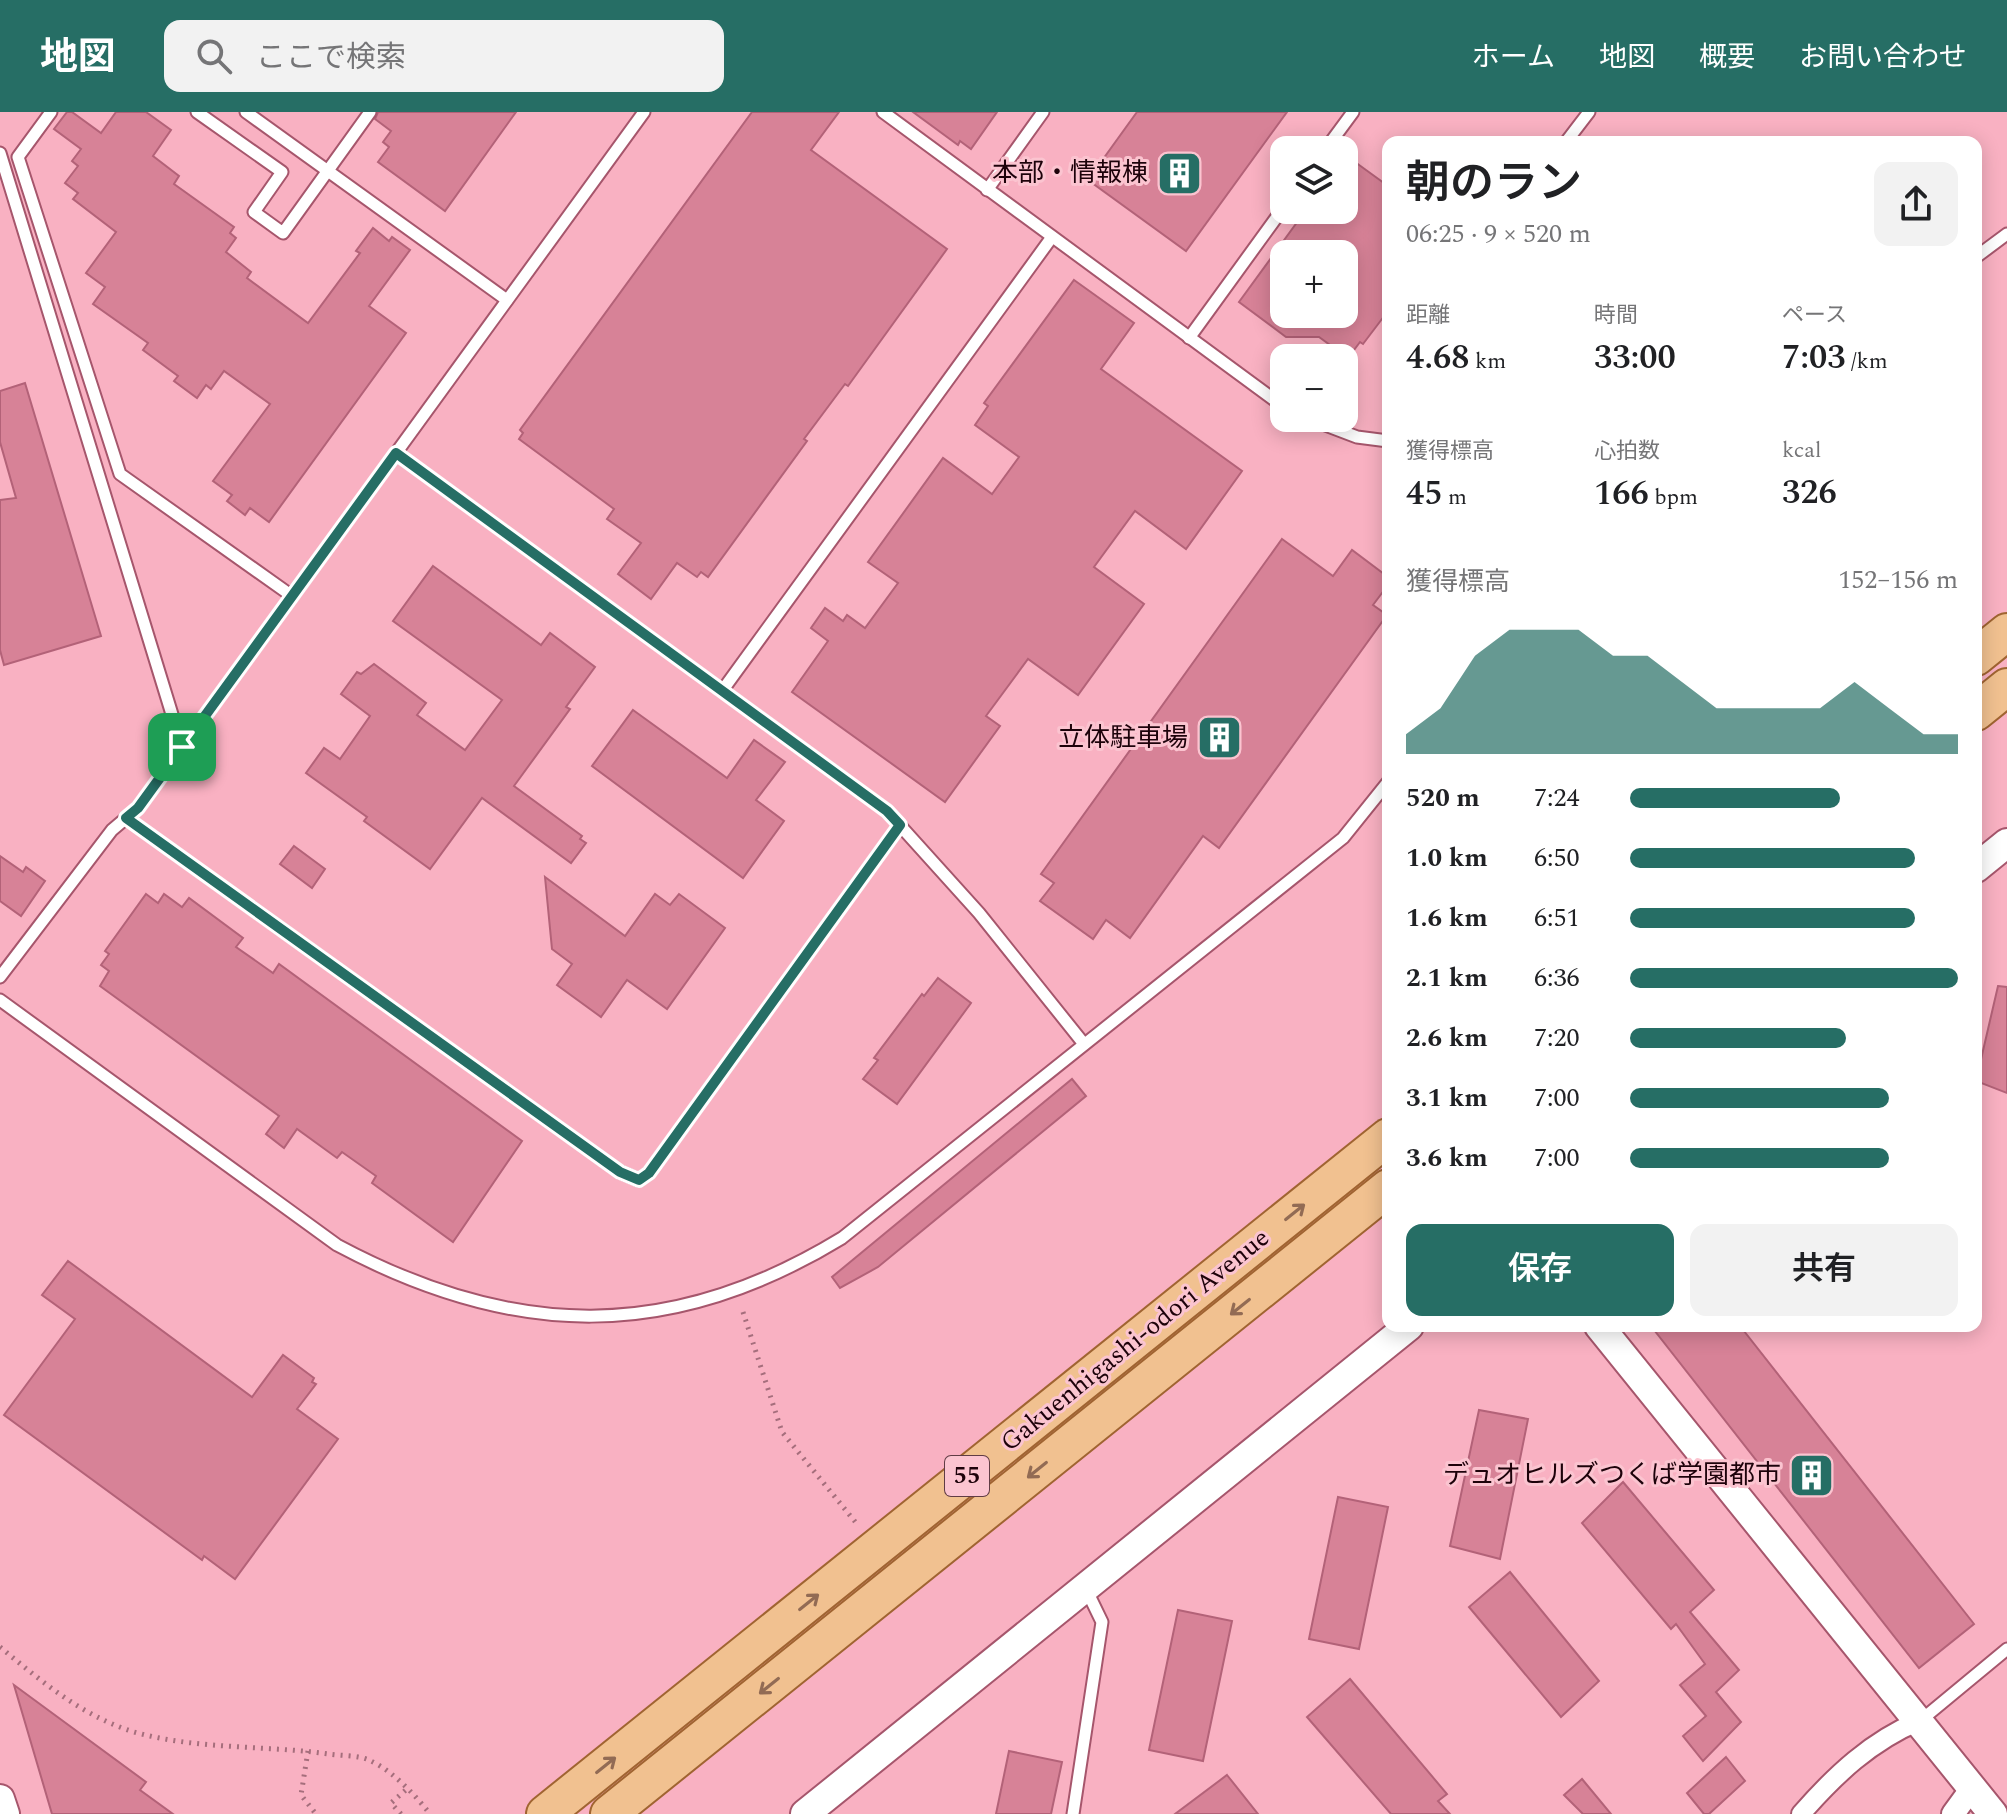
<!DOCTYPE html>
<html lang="ja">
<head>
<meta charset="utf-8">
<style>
  body { margin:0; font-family:Spectral,"Noto Sans JP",serif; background:#f2f2f2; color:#202124; height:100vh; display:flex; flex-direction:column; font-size:30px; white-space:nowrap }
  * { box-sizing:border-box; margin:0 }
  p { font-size:26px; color:#757577 }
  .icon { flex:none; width:44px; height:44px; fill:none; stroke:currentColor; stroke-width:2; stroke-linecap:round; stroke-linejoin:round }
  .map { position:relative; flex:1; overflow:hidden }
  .details { position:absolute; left:1382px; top:24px; width:600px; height:1196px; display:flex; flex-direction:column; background:#fff; border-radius:16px; box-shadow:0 4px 20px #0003 }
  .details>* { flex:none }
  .fabs { position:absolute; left:1270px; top:24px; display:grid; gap:16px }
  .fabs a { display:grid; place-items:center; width:88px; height:88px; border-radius:16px; background:#fff; box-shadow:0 4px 20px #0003; font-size:40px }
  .pin { position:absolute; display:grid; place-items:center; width:68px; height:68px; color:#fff; margin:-34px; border-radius:16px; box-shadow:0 4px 12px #0006 }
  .round { display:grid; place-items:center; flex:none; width:84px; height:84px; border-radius:16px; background:#f2f2f2 }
  .overview { display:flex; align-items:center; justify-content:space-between; height:136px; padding:0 24px }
  h1 { font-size:44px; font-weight:600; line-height:60px }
  .figures { display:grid; grid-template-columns:repeat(3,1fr); gap:12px; height:136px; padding:8px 24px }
  .figures div { display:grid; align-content:center }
  .figures b { font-size:34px; font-weight:600 }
  .figures small { font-size:22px; font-weight:400 }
  .figures p { font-size:22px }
  .chart { height:224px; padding:16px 24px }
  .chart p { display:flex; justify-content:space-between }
  .chart svg { width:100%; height:144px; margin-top:8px; fill:#266e65; opacity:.7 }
  .button { display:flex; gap:16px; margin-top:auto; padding:16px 24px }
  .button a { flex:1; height:92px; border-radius:16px; background:#266e65; color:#fff; font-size:32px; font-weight:600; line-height:92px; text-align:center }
  .button a+a { background:#f2f2f2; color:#202124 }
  ul { padding:0 24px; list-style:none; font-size:26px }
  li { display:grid; grid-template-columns:128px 96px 1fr; align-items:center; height:60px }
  li i { height:20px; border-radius:10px; background:#266e65 }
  header { display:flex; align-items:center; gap:48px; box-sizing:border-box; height:112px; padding:0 40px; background:#266e65; color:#fff }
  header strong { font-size:38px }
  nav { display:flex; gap:44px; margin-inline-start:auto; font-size:28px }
  .search { width:560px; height:72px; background:#f2f2f2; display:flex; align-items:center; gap:20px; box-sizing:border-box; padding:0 28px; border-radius:16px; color:#757577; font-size:30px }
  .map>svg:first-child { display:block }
  .building { fill:#d78297; stroke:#b36278; stroke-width:2; fill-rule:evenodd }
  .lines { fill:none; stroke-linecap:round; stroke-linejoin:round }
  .service-casing { stroke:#a6566c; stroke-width:15 }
  .pedestrian-casing { stroke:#a6566c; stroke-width:22 }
  .minor-casing { stroke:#a6566c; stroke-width:26 }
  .tertiary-casing { stroke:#a6566c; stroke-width:32 }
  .primary-casing { stroke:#a06431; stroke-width:40 }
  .path { stroke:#a56e7c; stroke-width:5; stroke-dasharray:2 6; stroke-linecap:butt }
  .service { stroke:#fff; stroke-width:11 }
  .pedestrian { stroke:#fff; stroke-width:18 }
  .minor { stroke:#fff; stroke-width:22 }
  .tertiary { stroke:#fff; stroke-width:28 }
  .primary { stroke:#f1c190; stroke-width:36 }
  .oneway { stroke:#926b54 }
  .route-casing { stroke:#fff; stroke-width:16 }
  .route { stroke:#266e65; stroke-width:10 }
  .labels { text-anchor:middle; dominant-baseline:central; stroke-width:6; stroke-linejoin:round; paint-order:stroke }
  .shield { fill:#fbc4d0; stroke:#603c45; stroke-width:2 }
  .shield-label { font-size:24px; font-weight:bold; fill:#1d020a }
  .poi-label { font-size:26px; fill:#1d020a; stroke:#fbc4d0; text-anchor:end }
  .street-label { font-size:26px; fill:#1d020a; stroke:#fbc4d0 }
</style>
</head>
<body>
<header>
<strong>地図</strong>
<div class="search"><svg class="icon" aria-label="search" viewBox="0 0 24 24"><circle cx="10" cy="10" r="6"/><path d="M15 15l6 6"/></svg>ここで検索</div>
<nav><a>ホーム</a><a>地図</a><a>概要</a><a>お問い合わせ</a></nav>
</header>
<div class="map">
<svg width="2007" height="1702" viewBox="0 0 2007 1702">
  <rect width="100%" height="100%" fill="#f9b1c2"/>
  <!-- building -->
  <g class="building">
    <path d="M67,0H72L101,21L116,0H146L171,18L153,44L179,64L174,72L234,115L230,121L236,126L226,140L251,160L247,166L308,211L360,141L356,139L373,116L389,129L392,125L410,138L369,194L406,221L269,410L250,396L245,403L227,389L232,383L213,369L270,292L224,259L211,277L206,273L197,286L174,269L178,264L143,238L148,231L93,192L105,175L86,161L116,120L73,87L78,81L65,71L78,54L72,49L81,37L54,17Z"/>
    <path d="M378,0H516L445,99L378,50L389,35L383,30L391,19L375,7Z"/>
    <path d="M752,0H839L811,38L947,137L848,274L845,272L804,327L807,329L708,465L701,460L697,465L677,451L651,487L618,462L641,431L607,407L614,397L519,327L523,321L520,318Z"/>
    <path d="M913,0H997L971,37L960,29L958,33Z"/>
    <path d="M1137,0H1287L1186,139L1088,68Z"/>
    <path d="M1344,42L1388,74V199L1363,232L1360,230L1348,246L1319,225H1286L1239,190L1306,98H1344ZM1284,142H1344V202H1284Z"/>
    <path d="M1074,168L1134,211L1101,257L1242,359L1186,437L1135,399L1094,455L1144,492L1078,583L1028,547L986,604L1000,614L945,690L792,580L828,529L811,516L825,496L843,509L847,503L865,516L898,471L868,450L943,346L992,382L1019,345L975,313L988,294L984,291Z"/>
    <path d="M25,271L101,524L4,553L0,538V388L16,386L0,330V279Z"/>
    <path d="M1282,427L1333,464L1352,438L1388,465V473L1373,493L1387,503L1219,736L1203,724L1130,826L1106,808L1093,827L1040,789L1054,771L1041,762Z"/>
    <path d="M433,454L541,533L550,521L595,555L566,595L570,597L514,674L582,724L580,727L586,731L571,751L482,686L430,757L364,709L367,705L306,661L324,636L340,647L370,604L341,582L357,560L361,562L374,552L426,591L417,603L465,638L502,588L393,509Z"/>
    <path d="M633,598L727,666L754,628L785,650L756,688L784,709L743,766L592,654Z"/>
    <path d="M294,734L325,757L312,776L280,752Z"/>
    <path d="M0,744L23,760L26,755L45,769L21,804L0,789Z"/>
    <path d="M545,765L625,824L655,782L670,793L679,782L725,816L667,897L627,868L601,905L557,873L572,852L552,837Z"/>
    <path d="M146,782L158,791L164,782L182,795L189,786L243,826L236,835L273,861L279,852L522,1029L453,1130L372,1071L376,1064L342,1040L337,1046L297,1017L284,1036L266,1022L279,1004L100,874L109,859L101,853L109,842L105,839Z"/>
    <path d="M938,866L971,891L897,992L863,967L878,948L874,946L922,882L924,884Z"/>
    <path d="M1998,874L2007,875V981L1976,969Z"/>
    <path d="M1072,967L1086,984L878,1155L840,1176L832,1165Z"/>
    <path d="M68,1149L252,1285L283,1243L314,1266L312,1270L316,1272L297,1297L338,1327L235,1467L204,1444L202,1448L4,1303L75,1207L42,1183Z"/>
    <path d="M1651,1214H1740L1974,1512L1919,1556Z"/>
    <path d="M1479,1298L1528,1307L1500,1447L1450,1434Z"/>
    <path d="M1623,1370L1714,1478L1690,1500L1739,1558L1716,1580L1741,1610L1703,1649L1683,1624L1706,1604L1680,1573L1705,1552L1676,1512L1671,1517L1582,1411Z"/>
    <path d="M1338,1385L1388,1395L1359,1537L1309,1527Z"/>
    <path d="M1510,1460L1599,1569L1561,1605L1469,1495Z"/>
    <path d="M1178,1498L1232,1509L1203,1649L1149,1638Z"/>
    <path d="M1350,1567L1447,1682L1438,1689L1450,1702H1391L1307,1605Z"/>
    <path d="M14,1573L146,1670L140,1678L173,1702H52Z"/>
    <path d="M1009,1639L1062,1650L1051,1702H996Z"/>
    <path d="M1726,1645L1745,1669L1709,1702H1704L1687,1681Z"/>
    <path d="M1227,1663L1258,1702H1175Z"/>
    <path d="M1582,1667L1611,1702H1583L1564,1683Z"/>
  </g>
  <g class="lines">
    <defs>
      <g id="service">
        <path d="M51,0L18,45L120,362L292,484"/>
        <path d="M197,0L282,60L254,100L283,121L370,0"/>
        <path d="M246,0L507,188"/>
        <path d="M883,0L1284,295"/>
        <path d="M1566,30L1589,0"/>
        <path d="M1325,38L1353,0"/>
        <path d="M0,41L182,635"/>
        <path d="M987,78L1043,0"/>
        <path d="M1976,145L2007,122"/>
        <path d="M1189,226L1284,95"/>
        <path d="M1307,306L1357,325L1388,329"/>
        <path d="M396,341L887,699L979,801L1084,932"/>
        <path d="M722,579L1052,125"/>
        <path d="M126,706L620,1060L639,1068L649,1061L900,713"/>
        <path d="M0,865L112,718L138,696L644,0"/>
        <path d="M0,888L337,1133C513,1227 670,1231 842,1126L1343,726L1388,670"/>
        <path d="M1920,1609L2007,1537"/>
        <path d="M1073,1702L1102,1510L1086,1477"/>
      </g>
      <path id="pedestrian" d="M1801,1702C1835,1663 1871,1629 1919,1609"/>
      <path id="minor" d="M1953,1702L1972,1676"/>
      <g id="tertiary">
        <path d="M1976,756L2007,731"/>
        <path d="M1599,1214L1993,1702"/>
        <path d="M0,1687L5,1702"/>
        <path d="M805,1702L1409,1214"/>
      </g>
      <g id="primary">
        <path d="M1976,545L2007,520"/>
        <path d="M1976,600L2007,575"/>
        <path d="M545,1702L1388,1025"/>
        <path d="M609,1702L1388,1076"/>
      </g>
    </defs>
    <!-- service casing -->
    <use href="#service" class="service-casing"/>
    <!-- pedestrian casing -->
    <use href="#pedestrian" class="pedestrian-casing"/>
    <!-- minor casing -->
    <use href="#minor" class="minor-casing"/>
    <!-- tertiary casing -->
    <use href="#tertiary" class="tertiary-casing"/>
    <!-- primary casing -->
    <use href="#primary" class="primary-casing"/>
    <!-- path -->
    <g class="path">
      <path d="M743,1200L782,1320L857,1412"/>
      <path d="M0,1535C41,1569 82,1604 134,1620C198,1638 264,1633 329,1642C342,1644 360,1643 371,1649C394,1660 415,1683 430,1702"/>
      <path d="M308,1639L301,1683L316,1702"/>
      <path d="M401,1702L391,1691L407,1677"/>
    </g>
    <!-- service -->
    <use href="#service" class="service"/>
    <!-- pedestrian -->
    <use href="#pedestrian" class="pedestrian"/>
    <!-- minor -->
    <use href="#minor" class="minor"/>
    <!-- tertiary -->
    <use href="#tertiary" class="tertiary"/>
    <!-- primary -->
    <use href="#primary" class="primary"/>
  </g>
  <!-- one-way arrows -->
  <defs><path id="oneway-shaft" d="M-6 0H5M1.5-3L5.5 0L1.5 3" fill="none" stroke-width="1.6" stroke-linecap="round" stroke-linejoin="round" transform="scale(2)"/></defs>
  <g class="oneway">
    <use href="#oneway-shaft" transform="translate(1295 1100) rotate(-39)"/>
    <use href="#oneway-shaft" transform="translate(1240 1195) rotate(141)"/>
    <use href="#oneway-shaft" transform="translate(1037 1358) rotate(141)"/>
    <use href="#oneway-shaft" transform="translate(809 1490) rotate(-39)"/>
    <use href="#oneway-shaft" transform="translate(769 1574) rotate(141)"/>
    <use href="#oneway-shaft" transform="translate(606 1653) rotate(-39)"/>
  </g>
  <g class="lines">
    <defs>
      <path id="route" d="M396,341L887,699L900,713L649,1061L639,1068L620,1060L126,706L138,696Z"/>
    </defs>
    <!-- route casing -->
    <use href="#route" class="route-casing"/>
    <!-- route -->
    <use href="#route" class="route"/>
  </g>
  <!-- icons -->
  <defs>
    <symbol id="building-square" viewBox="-11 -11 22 22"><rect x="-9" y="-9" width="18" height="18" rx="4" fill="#266e65" stroke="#fbc4d0"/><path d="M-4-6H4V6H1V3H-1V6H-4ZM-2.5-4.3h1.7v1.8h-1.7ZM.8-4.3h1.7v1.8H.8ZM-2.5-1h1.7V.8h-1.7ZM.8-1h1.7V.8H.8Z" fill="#fff"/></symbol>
  </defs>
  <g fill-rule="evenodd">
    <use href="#building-square" x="1154" y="36" width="51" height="51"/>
    <use href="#building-square" x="1194" y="600" width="51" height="51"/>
    <use href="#building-square" x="1786" y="1338" width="51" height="51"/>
  </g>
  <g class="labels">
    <!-- shield labels -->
    <rect class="shield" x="945" y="1344" width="44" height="40" rx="6"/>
    <g class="shield-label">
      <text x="967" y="1364">55</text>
    </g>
    <!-- poi labels -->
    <g class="poi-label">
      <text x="1148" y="61">本部・情報棟</text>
      <text x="1188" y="626">立体駐車場</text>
      <text x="1781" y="1363">デュオヒルズつくば学園都市</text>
    </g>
    <!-- street labels -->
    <g class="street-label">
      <text transform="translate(1135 1228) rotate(-39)">Gakuenhigashi-odori Avenue</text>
    </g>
  </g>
</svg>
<div class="fabs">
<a><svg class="icon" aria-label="layers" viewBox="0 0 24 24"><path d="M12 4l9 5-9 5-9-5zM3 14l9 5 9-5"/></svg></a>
<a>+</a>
<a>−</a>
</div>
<div class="pin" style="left:182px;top:635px;background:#1e9e55"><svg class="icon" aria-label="arrive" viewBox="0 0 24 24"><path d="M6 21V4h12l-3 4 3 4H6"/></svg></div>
<section class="details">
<div class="overview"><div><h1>朝のラン</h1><p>06:25 · 9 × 520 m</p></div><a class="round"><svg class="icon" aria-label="share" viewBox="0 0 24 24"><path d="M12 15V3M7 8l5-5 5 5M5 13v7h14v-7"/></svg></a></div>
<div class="figures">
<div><p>距離</p><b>4.68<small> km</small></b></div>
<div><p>時間</p><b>33:00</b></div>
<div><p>ペース</p><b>7:03<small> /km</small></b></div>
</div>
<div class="figures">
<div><p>獲得標高</p><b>45<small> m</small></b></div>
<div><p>心拍数</p><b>166<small> bpm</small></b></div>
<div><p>kcal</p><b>326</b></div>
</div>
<div class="chart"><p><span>獲得標高</span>152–156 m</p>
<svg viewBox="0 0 160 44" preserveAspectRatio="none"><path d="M0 44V38L10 30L20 14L30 6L40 6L50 6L60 14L70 14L80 22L90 30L100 30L110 30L120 30L130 22L140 30L150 38L160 38V44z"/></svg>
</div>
<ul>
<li><b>520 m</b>7:24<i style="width:64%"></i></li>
<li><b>1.0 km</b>6:50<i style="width:87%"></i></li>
<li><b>1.6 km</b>6:51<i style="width:87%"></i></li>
<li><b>2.1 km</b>6:36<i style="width:100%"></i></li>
<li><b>2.6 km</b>7:20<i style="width:66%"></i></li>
<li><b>3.1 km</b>7:00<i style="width:79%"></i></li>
<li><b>3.6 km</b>7:00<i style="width:79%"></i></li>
</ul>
<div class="button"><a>保存</a><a>共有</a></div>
</section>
</div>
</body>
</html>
